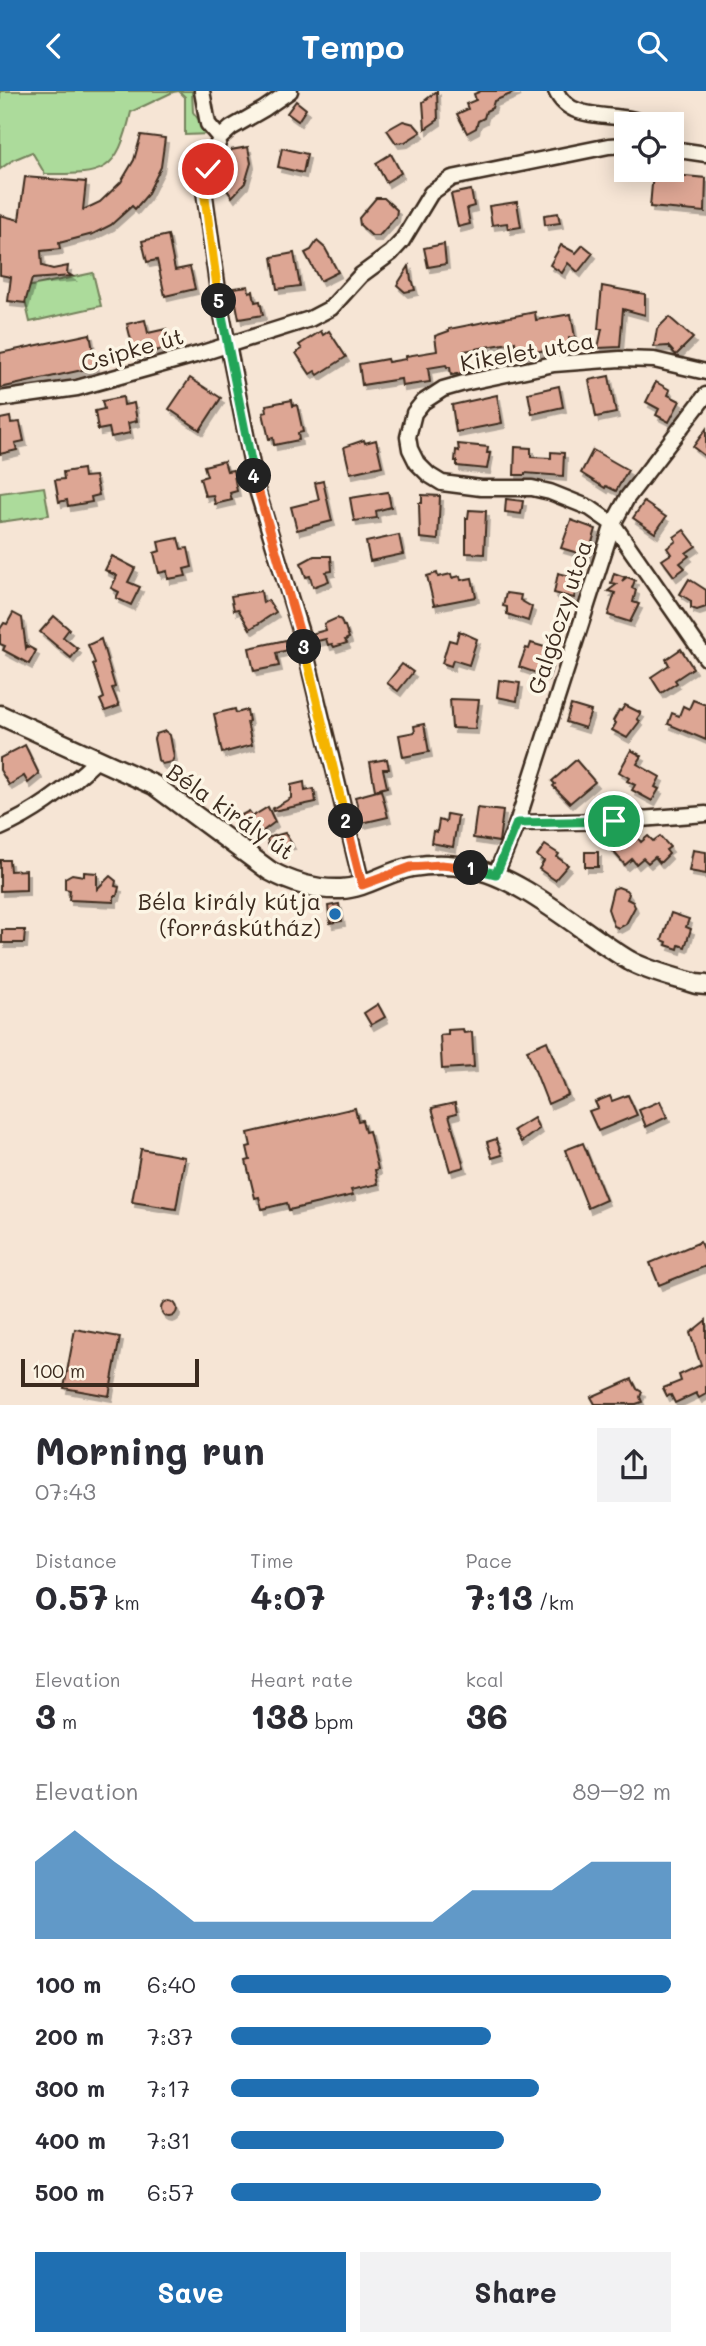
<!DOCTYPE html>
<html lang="en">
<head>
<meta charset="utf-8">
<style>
  body { margin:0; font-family:Mali,sans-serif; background:#f2f2f3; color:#2b2b33; height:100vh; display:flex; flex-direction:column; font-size:26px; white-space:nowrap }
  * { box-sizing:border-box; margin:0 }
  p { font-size:23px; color:#7c7c81 }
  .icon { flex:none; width:38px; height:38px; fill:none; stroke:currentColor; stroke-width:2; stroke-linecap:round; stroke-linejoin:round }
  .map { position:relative; height:1314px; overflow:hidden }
  .sheet { display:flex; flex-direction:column; background:#fff; flex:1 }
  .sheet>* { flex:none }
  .controls { position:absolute; left:614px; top:21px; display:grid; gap:14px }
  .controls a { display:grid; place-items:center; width:70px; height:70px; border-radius:0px; background:#fff; box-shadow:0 4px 18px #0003; font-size:35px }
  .scale { position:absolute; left:21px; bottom:18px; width:178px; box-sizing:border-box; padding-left:7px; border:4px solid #3b2a1e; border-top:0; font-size:19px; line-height:24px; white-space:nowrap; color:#3b2a1e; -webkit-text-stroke:5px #fcf5e5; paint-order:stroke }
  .pin { position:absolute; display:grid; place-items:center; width:60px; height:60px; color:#fff; margin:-30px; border:4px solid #fff; border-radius:50%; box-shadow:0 2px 7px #0007 }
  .km { position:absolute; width:35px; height:35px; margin:-18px; border-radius:50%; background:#222; color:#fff; font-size:19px; line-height:35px; text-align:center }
  .round { display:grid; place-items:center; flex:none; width:74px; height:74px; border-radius:0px; background:#f2f2f3 }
  .summary { display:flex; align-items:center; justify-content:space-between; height:119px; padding:0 35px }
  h1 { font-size:38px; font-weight:700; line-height:52px }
  .metrics { display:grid; grid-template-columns:repeat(3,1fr); gap:10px; height:119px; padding:7px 35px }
  .metrics div { display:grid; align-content:center }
  .metrics b { font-size:35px; font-weight:700 }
  .metrics small { font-size:19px; font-weight:400 }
  .metrics p { font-size:19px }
  .chart { height:196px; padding:14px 35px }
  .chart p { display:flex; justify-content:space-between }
  .chart svg { width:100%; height:126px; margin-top:7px; fill:#1f6fb2; opacity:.7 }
  .action { display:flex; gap:14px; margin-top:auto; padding:14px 35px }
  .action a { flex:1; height:80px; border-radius:0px; background:#1f6fb2; color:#fff; font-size:28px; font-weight:700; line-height:80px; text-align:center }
  .action a+a { background:#f2f2f3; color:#2b2b33 }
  ul { padding:0 35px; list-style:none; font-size:23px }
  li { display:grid; grid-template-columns:112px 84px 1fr; align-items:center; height:52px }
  li i { height:18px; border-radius:9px; background:#1f6fb2 }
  header { display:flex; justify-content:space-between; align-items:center; height:91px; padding:0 35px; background:#1f6fb2; color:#fff; font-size:32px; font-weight:700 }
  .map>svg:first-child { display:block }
  .green { fill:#acdb9b; stroke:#74825c; stroke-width:2 }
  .building { fill:#dda694; stroke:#3b2a1e; stroke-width:2; filter:url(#shadow) }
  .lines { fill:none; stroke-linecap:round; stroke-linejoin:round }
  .minor-casing { stroke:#3b2a1e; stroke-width:19 }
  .tertiary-casing { stroke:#3b2a1e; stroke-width:23 }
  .minor { stroke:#fcf5e5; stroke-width:14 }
  .tertiary { stroke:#fcf5e5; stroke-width:18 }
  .split-1-casing { stroke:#fff; stroke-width:14 }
  .split-2-casing { stroke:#fff; stroke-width:14 }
  .split-3-casing { stroke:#fff; stroke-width:14 }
  .split-4-casing { stroke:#fff; stroke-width:14 }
  .split-5-casing { stroke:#fff; stroke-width:14 }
  .split-6-casing { stroke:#fff; stroke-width:14 }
  .split-1 { stroke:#22a559; stroke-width:9 }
  .split-2 { stroke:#f0652b; stroke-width:9 }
  .split-3 { stroke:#f5b400; stroke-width:9 }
  .split-4 { stroke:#f0652b; stroke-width:9 }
  .split-5 { stroke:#22a559; stroke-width:9 }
  .split-6 { stroke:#f5b400; stroke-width:9 }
  .poi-dot { fill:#1f6fb2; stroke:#fcf5e5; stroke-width:2.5 }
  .labels { text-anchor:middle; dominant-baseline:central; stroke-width:7; stroke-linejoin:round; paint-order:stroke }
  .street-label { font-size:23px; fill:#3b2a1e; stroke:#fcf5e5 }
  .poi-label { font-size:23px; fill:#3b2a1e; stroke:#fcf5e5; text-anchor:end }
</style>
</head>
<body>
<header><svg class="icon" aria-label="back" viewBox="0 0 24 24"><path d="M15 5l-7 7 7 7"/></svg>Tempo<svg class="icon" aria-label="search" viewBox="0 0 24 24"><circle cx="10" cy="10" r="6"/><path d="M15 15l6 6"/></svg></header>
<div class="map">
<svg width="706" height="1314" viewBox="0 0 706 1314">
  <defs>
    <filter id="shadow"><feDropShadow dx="3" dy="5" stdDeviation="0" flood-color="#0004"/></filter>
  </defs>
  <rect width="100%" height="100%" fill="#f6e5d5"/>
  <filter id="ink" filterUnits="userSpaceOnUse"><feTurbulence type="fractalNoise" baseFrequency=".0143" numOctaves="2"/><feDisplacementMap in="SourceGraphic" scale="14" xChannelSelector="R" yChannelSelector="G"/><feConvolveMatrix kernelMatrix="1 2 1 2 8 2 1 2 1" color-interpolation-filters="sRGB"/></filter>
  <g filter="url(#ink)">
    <!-- green -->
    <g class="green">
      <path d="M0,0H192L193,21L209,43L185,44V6L179,0L173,1L131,21C117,82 104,84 45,83L32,61L13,69L0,78Z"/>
      <path d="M93,182L101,215L30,231L22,197Z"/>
      <path d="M44,396L49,424L0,431V402Z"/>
    </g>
    <!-- building -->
    <g class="building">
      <path d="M437,0L438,29L425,38L423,11Z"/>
      <path d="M481,0H518L494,10L492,17L486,20L484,27L478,30L476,37L467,42L457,23L468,18L466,13L476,9L474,3Z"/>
      <path d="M296,10L306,18L298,30L287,22Z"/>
      <path d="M403,30L414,33L421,41L405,51L396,52L387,39Z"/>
      <path d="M141,44L165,47L161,76L147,104L135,118L132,115L111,134L93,143L59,152L60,158L41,160L42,175L53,178L68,175L67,182L72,185L32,188L25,212L8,210L11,186L0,184V124L19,129L25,86L86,91L83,119L100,111L121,91L134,69Z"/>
      <path d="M248,56L251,72L245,92L232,106L220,89L231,59Z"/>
      <path d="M282,57L307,63L303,82L278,76Z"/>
      <path d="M391,63L401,82L386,91L376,72Z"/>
      <path d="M653,82L706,87L705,121L650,116Z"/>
      <path d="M471,99L474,115L467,117L470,133L458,136L451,103Z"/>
      <path d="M376,107H384L397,119L396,126L379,145H372L360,134L359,127Z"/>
      <path d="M517,111L521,136L508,138L507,132L492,134L489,115Z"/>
      <path d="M558,122L560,132L545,134L544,124Z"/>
      <path d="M168,144L175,179L190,176L195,198L165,205L157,169L147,171L142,150Z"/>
      <path d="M317,150L325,157L338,181L320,190L305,162L311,159Z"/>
      <path d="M444,153L446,173L428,176L424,157Z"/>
      <path d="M561,154L576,162L583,154L593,162L578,181L568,172L562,182L550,174Z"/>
      <path d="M294,162L300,195L277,198L272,166Z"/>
      <path d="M409,175L411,189L413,191L415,199L405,201L397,194Z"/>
      <path d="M248,195L249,201L253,200L255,211L260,210L263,224L239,228L233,197Z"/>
      <path d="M602,195L645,203V224L623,218L620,256L598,257L602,238H598Z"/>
      <path d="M535,221L536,229L571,223L575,246L569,247L570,255L517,264L515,251L464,260L468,281L451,284L450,276H447L446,274L428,277L430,291L402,295L401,288L362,294L359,273L387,268L388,271L406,268V265L437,260L435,245L449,240V238Z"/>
      <path d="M669,226L693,247L676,264L668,255L654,256L657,238Z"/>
      <path d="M145,229L148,242L166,238L171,256L135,265L127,233Z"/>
      <path d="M321,240L323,244L329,240L346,266L318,284L315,280L310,283L296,262L302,258L299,254Z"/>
      <path d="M90,243L96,276L0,297V262Z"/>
      <path d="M609,285L616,322L596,326L589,289Z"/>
      <path d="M190,287L221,307L200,339L169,318Z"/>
      <path d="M656,291L670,299L668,304L680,310L669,331L656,324L659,318L646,311Z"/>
      <path d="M559,295L563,316L532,323L528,302Z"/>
      <path d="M497,304L502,332L456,341L452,314Z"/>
      <path d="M123,306L124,314L134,312L137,330L128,332L130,342L111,346L109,337L98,339L95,320L104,318L102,310Z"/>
      <path d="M292,309L293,315L297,314L303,341L298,342L299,349L274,354L273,347L269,348L263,322L267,321L266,314Z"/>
      <path d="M10,326L11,332L20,331L24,350L15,352L17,359L0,363V328Z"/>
      <path d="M706,338V366L693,356Z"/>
      <path d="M364,349L365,352L376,349L382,375L350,382L344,356Z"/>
      <path d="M458,353L488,356L487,362H490L487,378L457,375V370H455L456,359L459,360Z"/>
      <path d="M515,356L531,357V366L551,367V361L564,362L563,385L525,382V384H514Z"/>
      <path d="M593,359L628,379L616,400L606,395L605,397L581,382Z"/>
      <path d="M224,370L227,380L233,379L237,400L230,402L232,409L215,413L213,404L205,405L200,387L207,385L204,375Z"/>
      <path d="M83,378L84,386L95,385L99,404L91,406L92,411L68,415L67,409L59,411L55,389L64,388L63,381Z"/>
      <path d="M323,390L332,430L297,439L291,416L319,409L315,392Z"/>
      <path d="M388,401L391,416L376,420L377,427L354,430L350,407Z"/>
      <path d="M422,404L440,405L438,449L420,447L419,412H422Z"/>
      <path d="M506,408L523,410L521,423L505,421Z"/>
      <path d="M644,411L666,426L655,442L633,427Z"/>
      <path d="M469,419L486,420L484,463L466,462V427H468Z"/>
      <path d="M571,429L596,438L588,465L561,457Z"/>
      <path d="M684,439L696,455L686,462L689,465L680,472L685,477L674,485L662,469L671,463L667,457L676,450L674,446Z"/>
      <path d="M399,444L403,463L370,470L366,451Z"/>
      <path d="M178,447L181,458L188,457L192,476L184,478L186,485L168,488L167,480L159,482L154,462L160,460L158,451Z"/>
      <path d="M112,465L135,477L128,491L140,496L131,514L116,507L119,501L111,497L117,485L105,479Z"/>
      <path d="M314,465H331L332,480L326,481L329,490L313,496L310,485L306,486L301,472Z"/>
      <path d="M437,482L438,486L451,483L452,487L460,485L461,489L472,487L476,506L434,514L427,485Z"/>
      <path d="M558,482L578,487L574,507L554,502Z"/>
      <path d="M614,482L625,486L622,490L627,486L635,489L632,497L636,499L633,511L639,513L630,531L608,524L615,502L608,500L617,493L611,492Z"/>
      <path d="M689,488L706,499V516L697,519L691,517V510L680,503Z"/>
      <path d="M261,500L263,512L268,509L276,521L250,538L238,518L234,519L231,505Z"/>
      <path d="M506,502L521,504L520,509L532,516L528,530L507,523V516L503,515Z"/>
      <path d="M13,522L22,527L26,557L27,555L36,560L29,573L3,559L5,555L0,553V538L4,532L7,533Z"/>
      <path d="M54,525L69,538L63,546L78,558L71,567L40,541Z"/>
      <path d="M337,527L341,529L343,535H345L349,547L345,549L347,552L334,556L332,553L328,554L326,548L313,551L311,543L326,539L324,533Z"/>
      <path d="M459,540L477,548L469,574L453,569L451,575L442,572L449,549L456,551Z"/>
      <path d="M101,548L115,596L112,597L119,615L105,620L100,609L104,607L93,573L95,572L88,554Z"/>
      <path d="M286,549L288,559L276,562L279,575L254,580L249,557Z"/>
      <path d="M531,552L548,557L545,570L550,571L545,585L519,576L526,557L529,558Z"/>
      <path d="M681,558L693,577L675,589L677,592L661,602L651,586L669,574L666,568Z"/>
      <path d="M402,573L413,581L398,600L387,592Z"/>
      <path d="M499,589L520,592L517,610L497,606Z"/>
      <path d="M450,608L479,609L475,638L452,637Z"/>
      <path d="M693,609L706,614V649L668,633L672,622L679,625L683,615L689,618Z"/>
      <path d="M571,614L591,620L585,637L566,631Z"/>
      <path d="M625,614L641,622L637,628L640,630L627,647L612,639L616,632L613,630L619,619L621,620Z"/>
      <path d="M235,618L236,622L247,619L249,630L247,631L252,654L222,662L214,623Z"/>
      <path d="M424,633L429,661L403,666L399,644L415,641L414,635Z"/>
      <path d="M165,640L170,644L174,666L172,671L162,673L158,669L154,648L156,643Z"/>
      <path d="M25,654L39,683L28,692L24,685L9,694L0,679V667Z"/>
      <path d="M631,659L642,665L637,673L660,686L655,696L659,698L652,710L632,699L635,694L627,690L629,687L619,681Z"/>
      <path d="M387,668L389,678H383L387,696L375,699L370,671Z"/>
      <path d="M576,669L595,691L570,712L553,695L555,693L552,690Z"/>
      <path d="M304,691L305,700L314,698L316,711L273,720L272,718L291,707V694Z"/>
      <path d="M381,699L388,726L362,732L355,706Z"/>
      <path d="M268,716L275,731L259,743L253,745L247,741L238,726L249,720L253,725Z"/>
      <path d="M477,717L503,720L499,751L473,747Z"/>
      <path d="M447,723L458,725L453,756L431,752L433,740L437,741L439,729L446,731Z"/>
      <path d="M285,742L292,753L269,757L267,747Z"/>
      <path d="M648,745L653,750L660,745L670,756L666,759L669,763L660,772L655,766L648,772L643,767L636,773L632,768L625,774L612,759L625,747L629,753L637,746L641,751Z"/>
      <path d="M545,754L559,763L557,766L568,774L555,789L539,778L544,770L537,765Z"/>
      <path d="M693,759L706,761V783L689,780Z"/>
      <rect x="585" y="761" width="13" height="15"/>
      <path d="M0,769H9L10,780L26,779V799L0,800Z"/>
      <path d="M84,781L97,782V798L110,785L116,790L115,795L119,796L117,805H114V811L69,809L70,799L65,798V787L72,783L84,785Z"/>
      <path d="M618,796L626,799L629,803L627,808L633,811L635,816L626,833L619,837L614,835L608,818L613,798Z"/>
      <path d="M339,813L342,830L330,832L328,815Z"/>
      <path d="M671,822L689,828L686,836L691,838L685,856L679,854L678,858L666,854L667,851L662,849Z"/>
      <path d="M2,839H25L24,852H2Z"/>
      <path d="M378,913L385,926L371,934L364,922Z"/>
      <path d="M463,938L464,942L472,941L474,976L442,978L440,944L448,943V939Z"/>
      <path d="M547,950L568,1004L548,1013L527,959Z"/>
      <path d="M628,1004L637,1024L598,1040L589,1020L598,1017L595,1011L610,1005L612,1010Z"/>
      <path d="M660,1010L667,1026L646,1036L639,1019Z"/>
      <path d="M455,1012L457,1022L449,1024L464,1076L450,1080L432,1017Z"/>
      <path d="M355,1017L358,1030L362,1029L365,1041L369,1040L378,1078L375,1079L378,1093L351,1099L353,1104L289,1119L287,1112L262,1118L259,1106L255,1107L246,1070L250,1069L247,1056L251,1055L248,1042Z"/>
      <path d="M534,1027L539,1038L521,1051L514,1039Z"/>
      <path d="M496,1048L502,1064L492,1067L487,1051Z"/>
      <path d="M583,1052L606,1109L588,1117L565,1059Z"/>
      <path d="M141,1058L185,1066L176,1118L132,1111Z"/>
      <path d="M700,1151L706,1165V1175L659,1194L650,1172Z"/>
      <circle cx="169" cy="1218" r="8"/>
      <path d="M706,1229V1303L699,1307L696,1302L675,1312L671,1304L667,1305L663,1297L681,1290L679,1284L701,1274L690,1242Z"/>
      <path d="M75,1238L120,1246L109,1305L64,1297Z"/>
      <path d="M632,1288L637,1298L642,1301L640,1306L642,1311L636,1313H595L591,1306Z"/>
    </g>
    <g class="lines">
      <defs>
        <g id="minor">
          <path d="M202,0L208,33L220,47"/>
          <path d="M290,0L264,18L231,37L220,47L208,78L204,99L220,214L257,399L301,542L362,794"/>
          <path d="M556,0C571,34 618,19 645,33"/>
          <path d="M672,58L706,63"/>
          <path d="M706,281L654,269L620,268L554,273L464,292L443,298L423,311L414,322L408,346L410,358L417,372L429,384L442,392L481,397H532L550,401L590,417L613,433L706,567"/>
          <path d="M0,308L77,297L199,263L310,228L331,217L361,184L391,162L402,150L431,102L452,87L609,55L626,54"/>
          <path d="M517,732L614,730L706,723"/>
          <path d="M0,737C38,721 69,696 98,668"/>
          <path d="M496,783L517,732L613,433L627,407L706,304"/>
        </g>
        <path id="tertiary" d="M0,624L154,694L270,780C292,792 315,799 341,798C366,797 388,780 412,776C430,773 452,773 470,777C522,786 584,843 630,870C650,881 674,886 696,893L706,894"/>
      </defs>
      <!-- minor casing -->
      <use href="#minor" class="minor-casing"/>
      <!-- tertiary casing -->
      <use href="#tertiary" class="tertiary-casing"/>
      <!-- minor -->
      <use href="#minor" class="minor"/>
      <!-- tertiary -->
      <use href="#tertiary" class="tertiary"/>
    </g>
  </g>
  <g class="lines" filter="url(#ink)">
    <defs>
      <path id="split-1" d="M471,777L496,783L517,732L614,730"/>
      <path id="split-2" d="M346,730L362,794L411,776L441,774L471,777"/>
      <path id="split-3" d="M304,556L346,730"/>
      <path id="split-4" d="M254,385L304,556"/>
      <path id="split-5" d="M219,210L254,385"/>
      <path id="split-6" d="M208,78L204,99L219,210"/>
    </defs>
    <!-- split-1 casing -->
    <use href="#split-1" class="split-1-casing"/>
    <!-- split-2 casing -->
    <use href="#split-2" class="split-2-casing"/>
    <!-- split-3 casing -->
    <use href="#split-3" class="split-3-casing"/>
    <!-- split-4 casing -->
    <use href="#split-4" class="split-4-casing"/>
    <!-- split-5 casing -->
    <use href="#split-5" class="split-5-casing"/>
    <!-- split-6 casing -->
    <use href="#split-6" class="split-6-casing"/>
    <!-- split-1 -->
    <use href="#split-1" class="split-1"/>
    <!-- split-2 -->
    <use href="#split-2" class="split-2"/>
    <!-- split-3 -->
    <use href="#split-3" class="split-3"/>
    <!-- split-4 -->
    <use href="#split-4" class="split-4"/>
    <!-- split-5 -->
    <use href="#split-5" class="split-5"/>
    <!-- split-6 -->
    <use href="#split-6" class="split-6"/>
  </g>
  <!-- markers -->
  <circle class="poi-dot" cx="335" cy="823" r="7"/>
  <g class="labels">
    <!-- street labels -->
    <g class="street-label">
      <text transform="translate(132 258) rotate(-16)">Csipke út</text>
      <text transform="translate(527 260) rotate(-10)">Kikelet utca</text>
      <text transform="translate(559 526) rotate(-72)">Galgóczy utca</text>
      <text transform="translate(231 720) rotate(35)">Béla király út</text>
    </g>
    <!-- poi labels -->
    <g class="poi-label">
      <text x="321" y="810">Béla király kútja<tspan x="321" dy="26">(forráskútház)</tspan></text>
    </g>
  </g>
</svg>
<div class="controls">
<a><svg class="icon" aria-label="locate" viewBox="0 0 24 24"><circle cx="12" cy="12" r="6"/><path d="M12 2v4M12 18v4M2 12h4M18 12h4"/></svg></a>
</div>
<div class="scale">100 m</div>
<div class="pin" style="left:614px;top:730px;background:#1e9e55"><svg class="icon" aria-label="arrive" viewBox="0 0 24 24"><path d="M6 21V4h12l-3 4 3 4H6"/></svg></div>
<div class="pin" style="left:208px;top:78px;background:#d93025"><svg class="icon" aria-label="check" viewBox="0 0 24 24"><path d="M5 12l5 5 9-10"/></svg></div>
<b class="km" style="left:471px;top:777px">1</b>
<b class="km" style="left:346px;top:730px">2</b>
<b class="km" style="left:304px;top:556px">3</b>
<b class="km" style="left:254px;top:385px">4</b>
<b class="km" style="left:219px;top:210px">5</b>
</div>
<section class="sheet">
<div class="summary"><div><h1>Morning run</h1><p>07:43</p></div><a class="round"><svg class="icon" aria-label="share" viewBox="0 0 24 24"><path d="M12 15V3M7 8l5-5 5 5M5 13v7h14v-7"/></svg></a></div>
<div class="metrics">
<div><p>Distance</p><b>0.57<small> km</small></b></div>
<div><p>Time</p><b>4:07</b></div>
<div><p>Pace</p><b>7:13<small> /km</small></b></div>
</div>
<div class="metrics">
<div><p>Elevation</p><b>3<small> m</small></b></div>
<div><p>Heart rate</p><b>138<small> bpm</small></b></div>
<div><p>kcal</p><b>36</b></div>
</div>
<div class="chart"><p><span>Elevation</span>89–92 m</p>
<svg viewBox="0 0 160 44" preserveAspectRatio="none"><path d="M0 44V17L10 6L20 17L30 27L40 38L50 38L60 38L70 38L80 38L90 38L100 38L110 27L120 27L130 27L140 17L150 17L160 17V44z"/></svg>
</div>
<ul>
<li><b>100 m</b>6:40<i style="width:100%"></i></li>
<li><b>200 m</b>7:37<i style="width:59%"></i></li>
<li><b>300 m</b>7:17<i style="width:70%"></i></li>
<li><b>400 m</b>7:31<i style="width:62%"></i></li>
<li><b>500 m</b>6:57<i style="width:84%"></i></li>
</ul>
<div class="action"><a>Save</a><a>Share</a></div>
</section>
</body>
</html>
